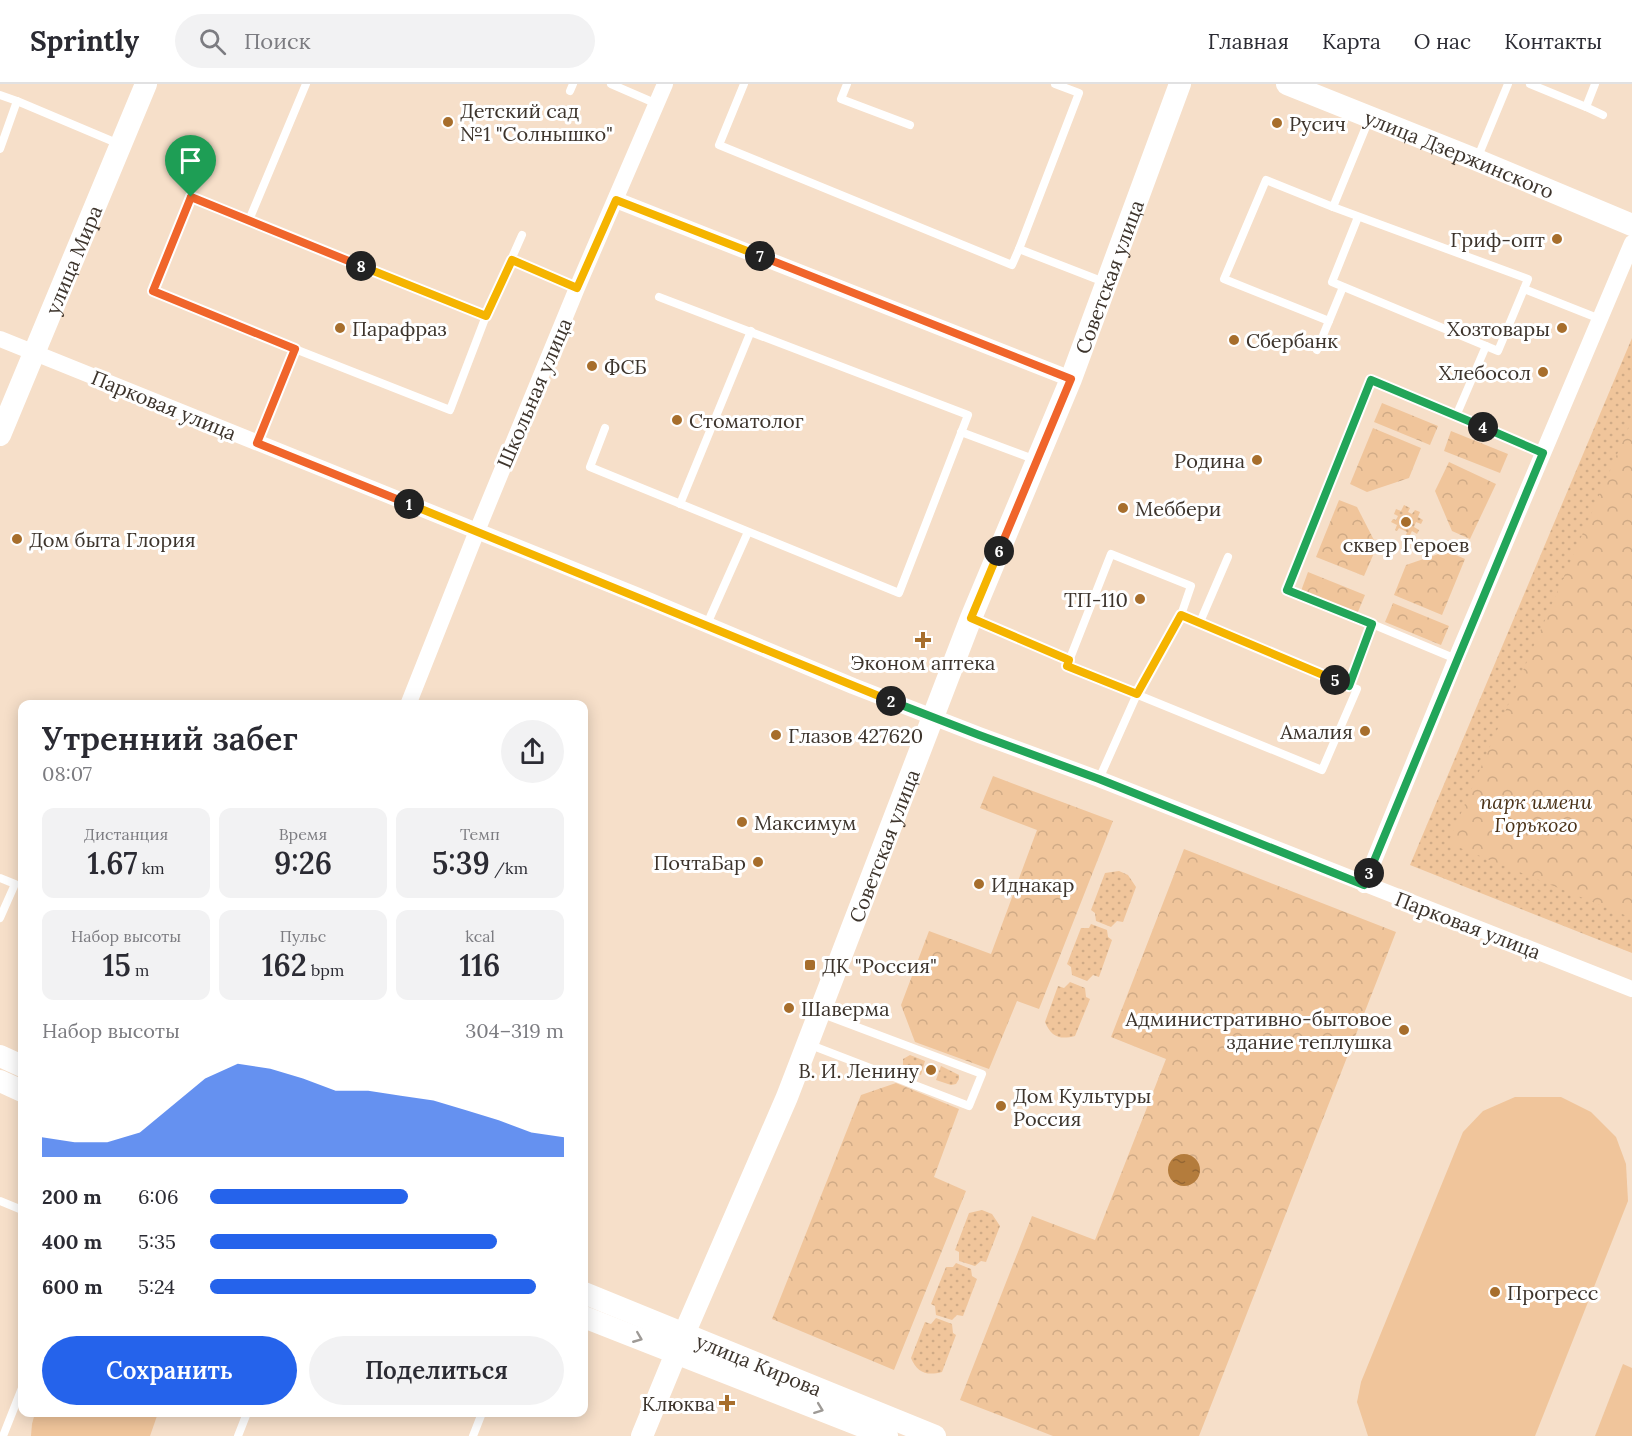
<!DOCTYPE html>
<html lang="ru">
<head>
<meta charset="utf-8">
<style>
  body { margin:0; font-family:Lora,serif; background:#f2f2f3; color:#2b2b33; height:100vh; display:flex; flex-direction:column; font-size:22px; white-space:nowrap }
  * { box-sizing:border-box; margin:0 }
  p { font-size:20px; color:#7c7c81 }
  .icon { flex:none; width:33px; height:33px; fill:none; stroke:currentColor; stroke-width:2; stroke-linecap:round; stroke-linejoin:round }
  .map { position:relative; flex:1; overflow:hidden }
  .details { position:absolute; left:18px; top:616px; width:570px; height:717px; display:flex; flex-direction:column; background:#fff; border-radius:12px; box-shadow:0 3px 15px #0003 }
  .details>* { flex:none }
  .pin { position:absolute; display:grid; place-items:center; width:51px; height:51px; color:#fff; margin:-62px -26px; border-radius:50% 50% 50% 0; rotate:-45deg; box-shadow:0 0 6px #0007 }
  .pin .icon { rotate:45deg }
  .km { position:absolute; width:30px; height:30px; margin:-15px; border-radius:50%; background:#222; color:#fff; font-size:16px; line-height:30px; text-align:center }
  .round { display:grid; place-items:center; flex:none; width:63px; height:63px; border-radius:32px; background:#f2f2f3 }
  .summary { display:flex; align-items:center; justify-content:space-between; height:102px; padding:0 24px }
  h1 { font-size:33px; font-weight:600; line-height:45px }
  .metrics { display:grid; grid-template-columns:repeat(3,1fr); gap:9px; height:102px; padding:6px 24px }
  .metrics div { display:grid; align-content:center; border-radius:12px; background:#f2f2f3; text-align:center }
  .metrics b { font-size:30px; font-weight:600 }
  .metrics small { font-size:16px; font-weight:400 }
  .metrics p { font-size:16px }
  .chart { height:168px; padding:12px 24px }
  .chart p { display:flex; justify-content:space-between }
  .chart svg { width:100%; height:108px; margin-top:6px; fill:#2563eb; opacity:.7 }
  .action { display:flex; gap:12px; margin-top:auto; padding:12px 24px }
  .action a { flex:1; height:69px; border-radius:36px; background:#2563eb; color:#fff; font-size:24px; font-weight:600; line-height:69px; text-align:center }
  .action a+a { background:#f2f2f3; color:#2b2b33 }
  ul { padding:0 24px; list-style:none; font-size:20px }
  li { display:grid; grid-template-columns:96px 72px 1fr; align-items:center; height:45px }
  li i { height:15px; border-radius:8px; background:#2563eb }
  header { display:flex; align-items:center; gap:36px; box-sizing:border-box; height:84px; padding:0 30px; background:#fff; border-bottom:2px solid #e1e1e2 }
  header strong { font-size:28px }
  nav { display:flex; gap:33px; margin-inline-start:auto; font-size:21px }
  .search { width:420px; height:54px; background:#f2f2f3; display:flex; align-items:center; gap:15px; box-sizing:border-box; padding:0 21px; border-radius:33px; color:#7c7c81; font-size:22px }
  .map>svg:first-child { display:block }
  .green { fill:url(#green-dots) }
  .forest { fill:url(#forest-crowns) }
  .pitch { fill:#f0c59b }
  .water { fill:url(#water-ripples) }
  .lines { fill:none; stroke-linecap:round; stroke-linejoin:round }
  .lane { stroke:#fff; stroke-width:8 }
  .street { stroke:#fff; stroke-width:16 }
  .secondary { stroke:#fff; stroke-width:22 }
  .oneway { stroke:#9e9a96 }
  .split-1-casing { stroke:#fff; stroke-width:12 }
  .split-2-casing { stroke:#fff; stroke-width:12 }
  .split-3-casing { stroke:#fff; stroke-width:12 }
  .split-4-casing { stroke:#fff; stroke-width:12 }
  .split-5-casing { stroke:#fff; stroke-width:12 }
  .split-6-casing { stroke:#fff; stroke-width:12 }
  .split-7-casing { stroke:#fff; stroke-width:12 }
  .split-8-casing { stroke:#fff; stroke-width:12 }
  .split-9-casing { stroke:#fff; stroke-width:12 }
  .split-1 { stroke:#f0652b; stroke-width:8 }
  .split-2 { stroke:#f5b400; stroke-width:8 }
  .split-3 { stroke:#22a559; stroke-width:8 }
  .split-4 { stroke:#22a559; stroke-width:8 }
  .split-5 { stroke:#22a559; stroke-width:8 }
  .split-6 { stroke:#f5b400; stroke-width:8 }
  .split-7 { stroke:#f0652b; stroke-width:8 }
  .split-8 { stroke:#f5b400; stroke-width:8 }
  .split-9 { stroke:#f0652b; stroke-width:8 }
  .poi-dot { fill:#a76e2c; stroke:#fff; stroke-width:2 }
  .labels { text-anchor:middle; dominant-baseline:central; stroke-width:6; stroke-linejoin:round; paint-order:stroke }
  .poi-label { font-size:20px; fill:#3d342c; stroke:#fff; text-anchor:start }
  .street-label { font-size:20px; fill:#3d342c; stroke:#fff }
  .park-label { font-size:20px; font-style:italic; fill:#4a3116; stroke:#fff }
</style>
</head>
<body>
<header>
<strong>Sprintly</strong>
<div class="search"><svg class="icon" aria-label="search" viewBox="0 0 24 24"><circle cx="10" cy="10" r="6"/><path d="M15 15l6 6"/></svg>Поиск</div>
<nav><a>Главная</a><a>Карта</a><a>О нас</a><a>Контакты</a></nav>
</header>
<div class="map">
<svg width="1632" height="1352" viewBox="0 0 1632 1352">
  <defs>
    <pattern id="green-dots" width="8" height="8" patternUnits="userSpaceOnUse" patternTransform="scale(1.5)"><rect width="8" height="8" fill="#f0c59b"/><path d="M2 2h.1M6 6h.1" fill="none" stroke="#cfaa86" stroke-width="1.8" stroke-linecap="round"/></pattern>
    <pattern id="forest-crowns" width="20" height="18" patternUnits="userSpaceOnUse" patternTransform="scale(1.5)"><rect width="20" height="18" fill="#f0c59b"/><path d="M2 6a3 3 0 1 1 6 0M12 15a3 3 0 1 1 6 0" fill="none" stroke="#cfaa86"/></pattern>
    <pattern id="water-ripples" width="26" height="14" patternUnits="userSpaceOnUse" patternTransform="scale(1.5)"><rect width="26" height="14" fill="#b47c3c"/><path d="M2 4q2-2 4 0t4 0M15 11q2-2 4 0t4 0" fill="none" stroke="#946633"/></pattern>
  </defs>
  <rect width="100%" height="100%" fill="#f6dfc9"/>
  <!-- green -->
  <g class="green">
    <path d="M1632,254V869L1410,781Z"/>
    <path d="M1404,421L1410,424L1408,428L1412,430L1415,426L1420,428L1418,433L1423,436L1421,440L1416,438L1414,443L1419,446L1417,450L1412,447L1409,453L1406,451L1407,448L1399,444L1397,447L1395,446L1397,441L1391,438L1393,435L1396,436L1398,432L1394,430L1396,425L1401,427Z"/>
    <path d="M1119,787L1128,791L1136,803L1123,838L1117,837L1111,843L1096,837L1095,829L1091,826L1105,789Z"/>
    <path d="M1091,840L1107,846L1108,853L1112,856L1099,893L1093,891L1087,897L1072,891L1071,883L1067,880L1081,844H1089Z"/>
    <path d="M1070,898L1085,904L1086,913L1090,915L1075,952C1060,956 1051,953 1045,938L1058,902L1064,904Z"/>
    <path d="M910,971L925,977L921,991L903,983V975Z"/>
    <path d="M941,982L959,991V995L956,1000L951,1001L936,996Z"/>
    <path d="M982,1126L992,1130L1000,1142L986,1178L981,1177L975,1182L959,1177V1168L955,1166L969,1129Z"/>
    <path d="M956,1179L971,1185L972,1192L977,1195L963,1232L957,1231L952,1236L936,1231L935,1222L931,1220L946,1183H953Z"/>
    <path d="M936,1234L952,1240L953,1249L956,1251L942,1288C927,1292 917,1289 911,1274L925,1238L931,1240Z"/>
  </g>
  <!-- forest -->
  <g class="forest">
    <path d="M1382,319L1438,342L1430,361L1374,338Z"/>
    <path d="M1632,336V834L1448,759Z"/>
    <path d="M1373,344L1421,364L1409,394L1367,408L1350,400Z"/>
    <path d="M1451,347L1508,370L1500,389L1444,367Z"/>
    <path d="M1449,378L1496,400L1470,455L1452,447L1435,407Z"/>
    <path d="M1339,416L1357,423L1377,462L1364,492L1316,473Z"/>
    <path d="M1447,467L1465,475L1442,531L1394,511L1406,481Z"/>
    <path d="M1308,488L1365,511L1357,530L1301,507Z"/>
    <path d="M1393,519L1449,542L1441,561L1385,538Z"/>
    <path d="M993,692L1113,737L1039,925L1017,917L989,985L915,958L901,921L929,847L991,870L1037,746L980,724Z"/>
    <path d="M1184,765L1396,848L1199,1352H1053L960,1316L1032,1132L1095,1156L1166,975L1111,953Z"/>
    <path d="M896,999L959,1025L934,1093L966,1107L894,1286L772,1235L861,1011Z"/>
  </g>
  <!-- pitch -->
  <g class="pitch">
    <path d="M1515,1013H1561L1591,1028L1616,1053L1626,1080L1628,1117L1535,1352H1368L1357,1318L1361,1298L1463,1048L1483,1027Z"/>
    <path d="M1623,1280L1632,1284V1352H1595Z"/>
    <path d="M35,1329H158L150,1352H31L32,1340Z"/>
  </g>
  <!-- water -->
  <circle class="water" cx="1184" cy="1086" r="16"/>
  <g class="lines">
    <!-- lane -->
    <g class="lane">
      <path d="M611,0L657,20"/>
      <path d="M744,0L719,61L1012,181L1019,165"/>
      <path d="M847,0L841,15L910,41"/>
      <path d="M1055,0L1079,9L1019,165L1104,198"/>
      <path d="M1530,0L1586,23L1595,0"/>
      <path d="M570,7L573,0"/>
      <path d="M0,11L17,17"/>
      <path d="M1586,23L1603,31"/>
      <path d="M0,65L17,17L119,60"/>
      <path d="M1477,75L1508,0"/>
      <path d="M1333,123L1528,195L1524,205"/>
      <path d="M1358,133L1332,198L1498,267L1524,205L1600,235"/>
      <path d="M249,136L306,0"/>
      <path d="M511,176L577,204"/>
      <path d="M1329,237L1224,195L1266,96L1333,123L1370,33"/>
      <path d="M295,265L450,326L486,232"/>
      <path d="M1317,266L1343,203"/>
      <path d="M1456,332L1486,262"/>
      <path d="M605,344L590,383L899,509L968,331L659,213"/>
      <path d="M961,348L1036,376"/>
      <path d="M257,359L295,265L153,207L191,113L486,232L522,151"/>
      <path d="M680,420L751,247"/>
      <path d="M1181,531L1191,502L1111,470L1067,582L1322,686L1357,605L1349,602"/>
      <path d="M973,535L1069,575"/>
      <path d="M1200,538L1228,473"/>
      <path d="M707,540L748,448"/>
      <path d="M1372,540L1287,506L1371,296L1543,369"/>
      <path d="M1099,695L1137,610L1181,531L1349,602L1372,540L1456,575"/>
      <path d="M0,794L15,800L0,834"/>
      <path d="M808,960L969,1022L982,990L820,929"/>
      <path d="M0,1117L22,1126"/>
      <path d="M3,1352L22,1304"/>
      <path d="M238,1352L247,1329"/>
      <path d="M473,1352L482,1329"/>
    </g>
    <!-- street -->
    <g class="street">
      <path d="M616,116L1071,295"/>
      <path d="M0,255L636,511L853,602L979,651L1099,695L1632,905"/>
      <path d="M408,621L477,447L577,204L665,0"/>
      <path d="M1364,801L1456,575L1632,159"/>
    </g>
    <!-- secondary -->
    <g class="secondary">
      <path id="s1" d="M1287,0L1477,76L1632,141"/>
      <path id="s2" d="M0,351L146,0"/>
      <path d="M0,972L22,982"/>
      <path d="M0,997L22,1007"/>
      <path id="s3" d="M584,1209L935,1352"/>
      <path d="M584,1233L887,1352"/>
      <path id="s4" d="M642,1352L684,1250L787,1013L971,534L1071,295L1180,0"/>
    </g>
  </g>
  <!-- one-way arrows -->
  <defs><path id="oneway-chevron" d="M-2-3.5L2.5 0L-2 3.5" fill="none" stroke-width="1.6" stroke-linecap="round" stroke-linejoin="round" transform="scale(1.5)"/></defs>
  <g class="oneway">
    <use href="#oneway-chevron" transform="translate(638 1254) rotate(22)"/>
    <use href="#oneway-chevron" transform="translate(819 1325) rotate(21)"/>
  </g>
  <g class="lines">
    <defs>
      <path id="split-1" d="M191,113L153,207L295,265L257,359L409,420"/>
      <path id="split-2" d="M409,420L891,617"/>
      <path id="split-3" d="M891,617L979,651L1099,695L1364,801L1369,789"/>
      <path id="split-4" d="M1369,789L1543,369L1483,343"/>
      <path id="split-5" d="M1335,596L1349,602L1372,540L1287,506L1371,296L1483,343"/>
      <path id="split-6" d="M999,467L971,534L1069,576L1067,582L1137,610L1181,531L1335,596"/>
      <path id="split-7" d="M760,172L1071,295L999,467"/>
      <path id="split-8" d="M361,182L486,232L512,176L577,204L616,116L760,172"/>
      <path id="split-9" d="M191,113L361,182"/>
    </defs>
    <!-- split-1 casing -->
    <use href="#split-1" class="split-1-casing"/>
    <!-- split-2 casing -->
    <use href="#split-2" class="split-2-casing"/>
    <!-- split-3 casing -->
    <use href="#split-3" class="split-3-casing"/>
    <!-- split-4 casing -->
    <use href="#split-4" class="split-4-casing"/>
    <!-- split-5 casing -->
    <use href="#split-5" class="split-5-casing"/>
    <!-- split-6 casing -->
    <use href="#split-6" class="split-6-casing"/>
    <!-- split-7 casing -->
    <use href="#split-7" class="split-7-casing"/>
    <!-- split-8 casing -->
    <use href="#split-8" class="split-8-casing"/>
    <!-- split-9 casing -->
    <use href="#split-9" class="split-9-casing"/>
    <!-- split-1 -->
    <use href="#split-1" class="split-1"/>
    <!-- split-2 -->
    <use href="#split-2" class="split-2"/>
    <!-- split-3 -->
    <use href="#split-3" class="split-3"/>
    <!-- split-4 -->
    <use href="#split-4" class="split-4"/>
    <!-- split-5 -->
    <use href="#split-5" class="split-5"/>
    <!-- split-6 -->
    <use href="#split-6" class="split-6"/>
    <!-- split-7 -->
    <use href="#split-7" class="split-7"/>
    <!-- split-8 -->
    <use href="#split-8" class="split-8"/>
    <!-- split-9 -->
    <use href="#split-9" class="split-9"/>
  </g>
  <!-- markers -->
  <g class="poi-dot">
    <circle cx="448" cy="38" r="6"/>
    <circle cx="1277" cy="39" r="6"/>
    <circle cx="1557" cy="155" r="6"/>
    <circle cx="340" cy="244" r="6"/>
    <circle cx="1562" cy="244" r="6"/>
    <circle cx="1234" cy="256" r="6"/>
    <circle cx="592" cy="282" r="6"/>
    <circle cx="1543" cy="288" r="6"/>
    <circle cx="677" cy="336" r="6"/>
    <circle cx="1257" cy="376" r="6"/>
    <circle cx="1123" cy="424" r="6"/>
    <circle cx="1406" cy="438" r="6"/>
    <circle cx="17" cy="455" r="6"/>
    <circle cx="1140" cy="515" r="6"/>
    <path d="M920 547h6v6h6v6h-6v6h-6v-6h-6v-6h6z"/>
    <circle cx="1365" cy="647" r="6"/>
    <circle cx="776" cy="651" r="6"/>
    <circle cx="742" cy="738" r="6"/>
    <circle cx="758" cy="778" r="6"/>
    <circle cx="979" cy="800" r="6"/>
    <rect x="804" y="875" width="12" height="12" rx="3"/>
    <circle cx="789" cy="924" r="6"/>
    <circle cx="1404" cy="946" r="6"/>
    <circle cx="931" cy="986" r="6"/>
    <circle cx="1001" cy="1022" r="6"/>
    <circle cx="1495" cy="1208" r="6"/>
    <path d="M724 1310h6v6h6v6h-6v6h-6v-6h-6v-6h6z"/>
  </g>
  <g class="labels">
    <!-- poi labels -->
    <g class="poi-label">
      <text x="460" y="26">Детский сад<tspan x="460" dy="23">№1 "Солнышко"</tspan></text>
      <text x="1289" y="39">Русич</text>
      <text x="1545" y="155" text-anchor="end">Гриф-опт</text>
      <text x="352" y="244">Парафраз</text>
      <text x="1550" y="244" text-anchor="end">Хозтовары</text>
      <text x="1246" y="256">Сбербанк</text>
      <text x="604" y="282">ФСБ</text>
      <text x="1531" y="288" text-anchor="end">Хлебосол</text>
      <text x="689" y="336">Стоматолог</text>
      <text x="1245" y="376" text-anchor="end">Родина</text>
      <text x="1135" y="424">Меббери</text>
      <text x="29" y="455">Дом быта Глория</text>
      <text x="1406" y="460" text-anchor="middle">сквер Героев</text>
      <text x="1128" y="515" text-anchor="end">ТП-110</text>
      <text x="923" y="578" text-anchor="middle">Эконом аптека</text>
      <text x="1353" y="647" text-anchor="end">Амалия</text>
      <text x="788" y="651">Глазов 427620</text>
      <text x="754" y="738">Максимум</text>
      <text x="746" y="778" text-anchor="end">ПочтаБар</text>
      <text x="991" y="800">Иднакар</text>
      <text x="822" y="881">ДК "Россия"</text>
      <text x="801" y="924">Шаверма</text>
      <text x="1392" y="934" text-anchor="end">Административно-бытовое<tspan x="1392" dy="23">здание теплушка</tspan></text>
      <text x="919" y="986" text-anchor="end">В. И. Ленину</text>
      <text x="1013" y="1011">Дом Культуры<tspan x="1013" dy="23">Россия</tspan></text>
      <text x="1507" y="1208">Прогресс</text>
      <text x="715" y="1319" text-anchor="end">Клюква</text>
    </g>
    <!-- street labels -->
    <g class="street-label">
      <text stroke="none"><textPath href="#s1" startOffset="186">улица Дзержинского</textPath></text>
      <text stroke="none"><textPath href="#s2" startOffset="190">улица Мира</textPath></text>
      <text stroke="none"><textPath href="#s4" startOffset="1250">Советская улица</textPath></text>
      <text transform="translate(534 309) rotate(-67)">Школьная улица</text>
      <text transform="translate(164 321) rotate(22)">Парковая улица</text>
      <text stroke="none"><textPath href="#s4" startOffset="638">Советская улица</textPath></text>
      <text transform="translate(1468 841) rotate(21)">Парковая улица</text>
      <text stroke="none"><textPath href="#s3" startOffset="189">улица Кирова</textPath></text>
    </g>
    <!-- park labels -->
    <g class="park-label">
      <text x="1536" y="717">парк имени<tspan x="1536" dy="23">Горького</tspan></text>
    </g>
  </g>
</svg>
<div class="pin" style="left:191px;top:113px;background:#1e9e55"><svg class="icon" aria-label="arrive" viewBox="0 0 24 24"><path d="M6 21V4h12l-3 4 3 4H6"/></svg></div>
<b class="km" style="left:409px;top:420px">1</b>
<b class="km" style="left:891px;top:617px">2</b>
<b class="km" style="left:1369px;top:789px">3</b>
<b class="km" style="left:1483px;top:343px">4</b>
<b class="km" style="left:1335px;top:596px">5</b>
<b class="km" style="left:999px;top:467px">6</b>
<b class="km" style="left:760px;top:172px">7</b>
<b class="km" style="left:361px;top:182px">8</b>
<section class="details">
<div class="summary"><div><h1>Утренний забег</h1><p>08:07</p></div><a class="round"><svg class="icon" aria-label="share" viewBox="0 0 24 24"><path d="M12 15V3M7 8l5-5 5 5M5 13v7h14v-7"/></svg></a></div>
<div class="metrics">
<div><p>Дистанция</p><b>1.67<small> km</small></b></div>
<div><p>Время</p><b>9:26</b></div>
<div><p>Темп</p><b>5:39<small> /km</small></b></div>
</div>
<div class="metrics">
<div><p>Набор высоты</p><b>15<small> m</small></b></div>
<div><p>Пульс</p><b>162<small> bpm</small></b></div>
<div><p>kcal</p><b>116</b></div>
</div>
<div class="chart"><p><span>Набор высоты</span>304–319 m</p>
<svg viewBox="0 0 160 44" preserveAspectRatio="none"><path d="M0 44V36L10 38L20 38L30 34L40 23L50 12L60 6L70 8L80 12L90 17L100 17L110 19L120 21L130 25L140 29L150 34L160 36V44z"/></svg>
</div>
<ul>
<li><b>200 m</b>6:06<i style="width:56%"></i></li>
<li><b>400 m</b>5:35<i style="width:81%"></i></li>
<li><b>600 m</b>5:24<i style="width:92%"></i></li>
</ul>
<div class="action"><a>Сохранить</a><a>Поделиться</a></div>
</section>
</div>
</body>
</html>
